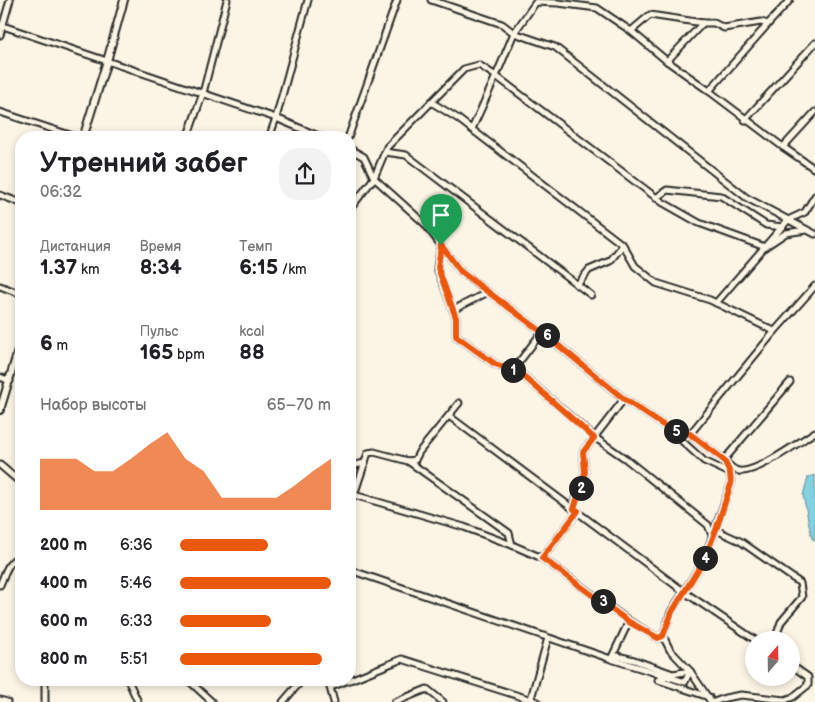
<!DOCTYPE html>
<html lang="ru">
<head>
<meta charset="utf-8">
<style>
  body { margin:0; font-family:"Balsamiq Sans",sans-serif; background:#f2f2f2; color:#202124; height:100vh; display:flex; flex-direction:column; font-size:19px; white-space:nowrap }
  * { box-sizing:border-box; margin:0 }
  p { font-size:16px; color:#757577 }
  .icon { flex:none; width:28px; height:28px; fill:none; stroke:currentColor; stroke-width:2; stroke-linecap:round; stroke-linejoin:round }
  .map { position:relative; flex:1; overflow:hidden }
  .drawer { position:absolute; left:15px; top:131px; width:341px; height:555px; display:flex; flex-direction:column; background:#fff; border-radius:20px; box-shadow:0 2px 8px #0003 }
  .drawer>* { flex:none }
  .needle { width:32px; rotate:20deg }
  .fabs { position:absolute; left:745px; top:631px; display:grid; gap:10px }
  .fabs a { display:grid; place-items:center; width:55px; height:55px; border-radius:50%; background:#fff; box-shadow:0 2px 8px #0003; font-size:25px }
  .pin { position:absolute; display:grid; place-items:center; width:42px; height:42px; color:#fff; margin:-51px -21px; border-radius:50% 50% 50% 0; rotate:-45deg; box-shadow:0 0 5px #0007 }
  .pin .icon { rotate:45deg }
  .km { position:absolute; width:25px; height:25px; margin:-12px; border-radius:50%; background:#222; color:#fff; font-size:14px; line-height:25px; text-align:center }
  .round { display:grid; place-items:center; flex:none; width:52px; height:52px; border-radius:20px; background:#f2f2f2 }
  .headline { display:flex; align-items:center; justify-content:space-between; height:85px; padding:0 25px }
  h1 { font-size:28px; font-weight:600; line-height:38px }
  .stats { display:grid; grid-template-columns:repeat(3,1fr); gap:8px; height:85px; padding:5px 25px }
  .stats div { display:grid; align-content:center }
  .stats b { font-size:21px; font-weight:600 }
  .stats small { font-size:14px; font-weight:400 }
  .stats p { font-size:14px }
  .chart { height:140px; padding:10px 25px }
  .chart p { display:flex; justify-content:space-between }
  .chart svg { width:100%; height:90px; margin-top:5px; fill:#ea580c; opacity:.7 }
  ul { padding:0 25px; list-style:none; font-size:16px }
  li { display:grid; grid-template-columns:80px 60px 1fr; align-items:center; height:38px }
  li i { height:12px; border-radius:6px; background:#ea580c }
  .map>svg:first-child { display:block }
  .water { fill:#84d1e2; stroke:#608f99 }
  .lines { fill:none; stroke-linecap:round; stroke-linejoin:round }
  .minor-casing { stroke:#2b2b2b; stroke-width:9 }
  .tertiary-casing { stroke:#2b2b2b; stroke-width:10 }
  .minor { stroke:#fcf5e5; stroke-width:5 }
  .tertiary { stroke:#fcf5e5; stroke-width:6 }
  .route-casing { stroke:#fff; stroke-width:10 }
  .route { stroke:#ea580c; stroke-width:6 }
</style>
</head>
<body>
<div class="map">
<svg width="815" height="702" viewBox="0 0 815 702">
  <rect width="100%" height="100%" fill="#fcf5e5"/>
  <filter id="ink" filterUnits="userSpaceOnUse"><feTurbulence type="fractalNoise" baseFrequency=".02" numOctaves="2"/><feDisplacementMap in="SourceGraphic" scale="10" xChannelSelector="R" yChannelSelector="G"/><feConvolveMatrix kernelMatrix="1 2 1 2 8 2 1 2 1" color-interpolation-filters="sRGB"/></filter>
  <g filter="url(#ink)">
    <!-- water -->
    <path class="water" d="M815,475V540L812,539L803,495L808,477Z"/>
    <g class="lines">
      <defs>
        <g id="minor">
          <path d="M790,0L768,24L761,22L724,28L714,23H703L650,15L631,31L597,8L558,3L536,2L514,33L555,47L747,198L815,234"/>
          <path d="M0,25L276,118L323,138"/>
          <path d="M631,31L667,61L703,23"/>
          <path d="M0,35L10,0"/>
          <path d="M667,61L709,91L768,24"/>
          <path d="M709,91L783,147L815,112"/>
          <path d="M431,102L457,118L623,245L610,261L589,270L577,285"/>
          <path d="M0,112L79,138"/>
          <path d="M745,120L815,43"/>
          <path d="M472,129L496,76L662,202L699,223L765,247L786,233L806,230"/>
          <path d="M187,138L203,93L227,0"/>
          <path d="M269,138L276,118L308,0"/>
          <path d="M348,138L397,0"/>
          <path d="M783,147L815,169"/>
          <path d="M350,149L364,157L374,178L425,224L461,272L542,332L624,399L669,429L690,434L724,460L730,473L731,484L704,560L671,612L663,636L658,638L629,621L542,558L512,545L464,527L354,495"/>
          <path d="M385,152L406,155L591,295"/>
          <path d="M0,195L21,203"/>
          <path d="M656,198L667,190L721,196L766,225L783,227"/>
          <path d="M350,209L374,178L387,147L464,69L479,65L496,76L514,33L502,24L431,0"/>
          <path d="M441,245L437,268L456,318V336L495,364L519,372L594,437L626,459L708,525L713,538"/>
          <path d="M623,245L635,266L656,283L710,300L772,330L774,332"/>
          <path d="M0,286L21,294"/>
          <path d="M716,303L788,220L805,212L815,196"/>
          <path d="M453,310L488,292"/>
          <path d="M513,370L542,332"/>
          <path d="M0,377L10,381"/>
          <path d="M790,382L724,460C728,464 732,470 739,471C756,474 799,442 815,432"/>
          <path d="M449,416L683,591L755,640"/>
          <path d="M670,430L704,461L730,473"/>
          <path d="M690,434L774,332L815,286"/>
          <path d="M408,461L509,533L512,545"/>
          <path d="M0,465L21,483"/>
          <path d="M350,466L365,463"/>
          <path d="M350,501L354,495L368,453L374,452L408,461L415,460L419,452L459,403"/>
          <path d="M573,509L585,472L583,452L624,399"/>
          <path d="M716,530L740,541L800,583L802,597L781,622L775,640"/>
          <path d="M542,558L578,511"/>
          <path d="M350,570L611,659L685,682L690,671L711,702"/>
          <path d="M0,585C5,574 8,559 21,557"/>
          <path d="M663,636L670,650L690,671"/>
          <path d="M613,655L634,660L673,674L690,671"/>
          <path d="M612,657L629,621"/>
          <path d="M668,676L658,680L709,697"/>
          <path d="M45,680V702"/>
          <path d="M128,680L138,702"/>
          <path d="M188,680L212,702"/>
          <path d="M328,680L334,702"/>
          <path d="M350,680L402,659L538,702"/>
          <path d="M331,687L349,680"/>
          <path d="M0,700L7,702"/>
          <path d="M283,702L302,680"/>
          <path d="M395,702L427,689L443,702"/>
          <path d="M530,702L548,638"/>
          <path d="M714,702L725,698L741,695L785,700L793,697L808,685V677L791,665"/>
        </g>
        <g id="tertiary">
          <path d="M83,138L107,61L124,0"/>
          <path d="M0,410L21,341"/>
        </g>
      </defs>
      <!-- minor casing -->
      <use href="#minor" class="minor-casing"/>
      <!-- tertiary casing -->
      <use href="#tertiary" class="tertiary-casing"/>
      <!-- minor -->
      <use href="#minor" class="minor"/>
      <!-- tertiary -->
      <use href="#tertiary" class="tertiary"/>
    </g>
  </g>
  <g class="lines" filter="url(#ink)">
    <defs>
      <path id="route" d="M441,245L461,272L542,332L624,399L669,429L690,434L724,460L730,473L731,484L716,530L704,560L672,612L663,636L658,638L629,622L542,558L578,511L574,509L585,472L583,452L594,438L519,372L495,364L456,336V318L438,268Z"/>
    </defs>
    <!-- route casing -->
    <use href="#route" class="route-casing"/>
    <!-- route -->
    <use href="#route" class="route"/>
  </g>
</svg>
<div class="fabs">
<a><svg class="needle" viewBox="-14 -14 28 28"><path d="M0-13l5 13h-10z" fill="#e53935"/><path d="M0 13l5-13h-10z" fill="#757577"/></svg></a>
</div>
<div class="pin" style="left:441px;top:245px;background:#1e9e55"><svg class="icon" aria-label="arrive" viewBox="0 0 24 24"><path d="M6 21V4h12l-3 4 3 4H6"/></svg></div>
<b class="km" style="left:513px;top:370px">1</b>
<b class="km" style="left:581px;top:488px">2</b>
<b class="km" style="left:603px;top:601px">3</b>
<b class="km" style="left:705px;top:558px">4</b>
<b class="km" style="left:676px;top:431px">5</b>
<b class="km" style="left:547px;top:335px">6</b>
<section class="drawer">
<div class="headline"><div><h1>Утренний забег</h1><p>06:32</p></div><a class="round"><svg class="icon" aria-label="share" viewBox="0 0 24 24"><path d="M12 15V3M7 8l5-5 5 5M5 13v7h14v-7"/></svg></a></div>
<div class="stats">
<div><p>Дистанция</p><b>1.37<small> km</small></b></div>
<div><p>Время</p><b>8:34</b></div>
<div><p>Темп</p><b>6:15<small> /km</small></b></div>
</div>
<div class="stats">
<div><b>6<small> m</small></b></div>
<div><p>Пульс</p><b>165<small> bpm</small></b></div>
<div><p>kcal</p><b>88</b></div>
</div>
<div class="chart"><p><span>Набор высоты</span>65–70 m</p>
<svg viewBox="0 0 160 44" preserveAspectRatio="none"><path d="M0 44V19L10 19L20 19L30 25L40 25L50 19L60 12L70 6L80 19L90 25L100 38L110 38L120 38L130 38L140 32L150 25L160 19V44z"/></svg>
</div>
<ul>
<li><b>200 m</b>6:36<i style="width:58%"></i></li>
<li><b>400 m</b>5:46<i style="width:100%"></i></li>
<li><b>600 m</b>6:33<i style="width:60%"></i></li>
<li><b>800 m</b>5:51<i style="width:94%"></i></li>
</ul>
</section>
</div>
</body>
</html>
